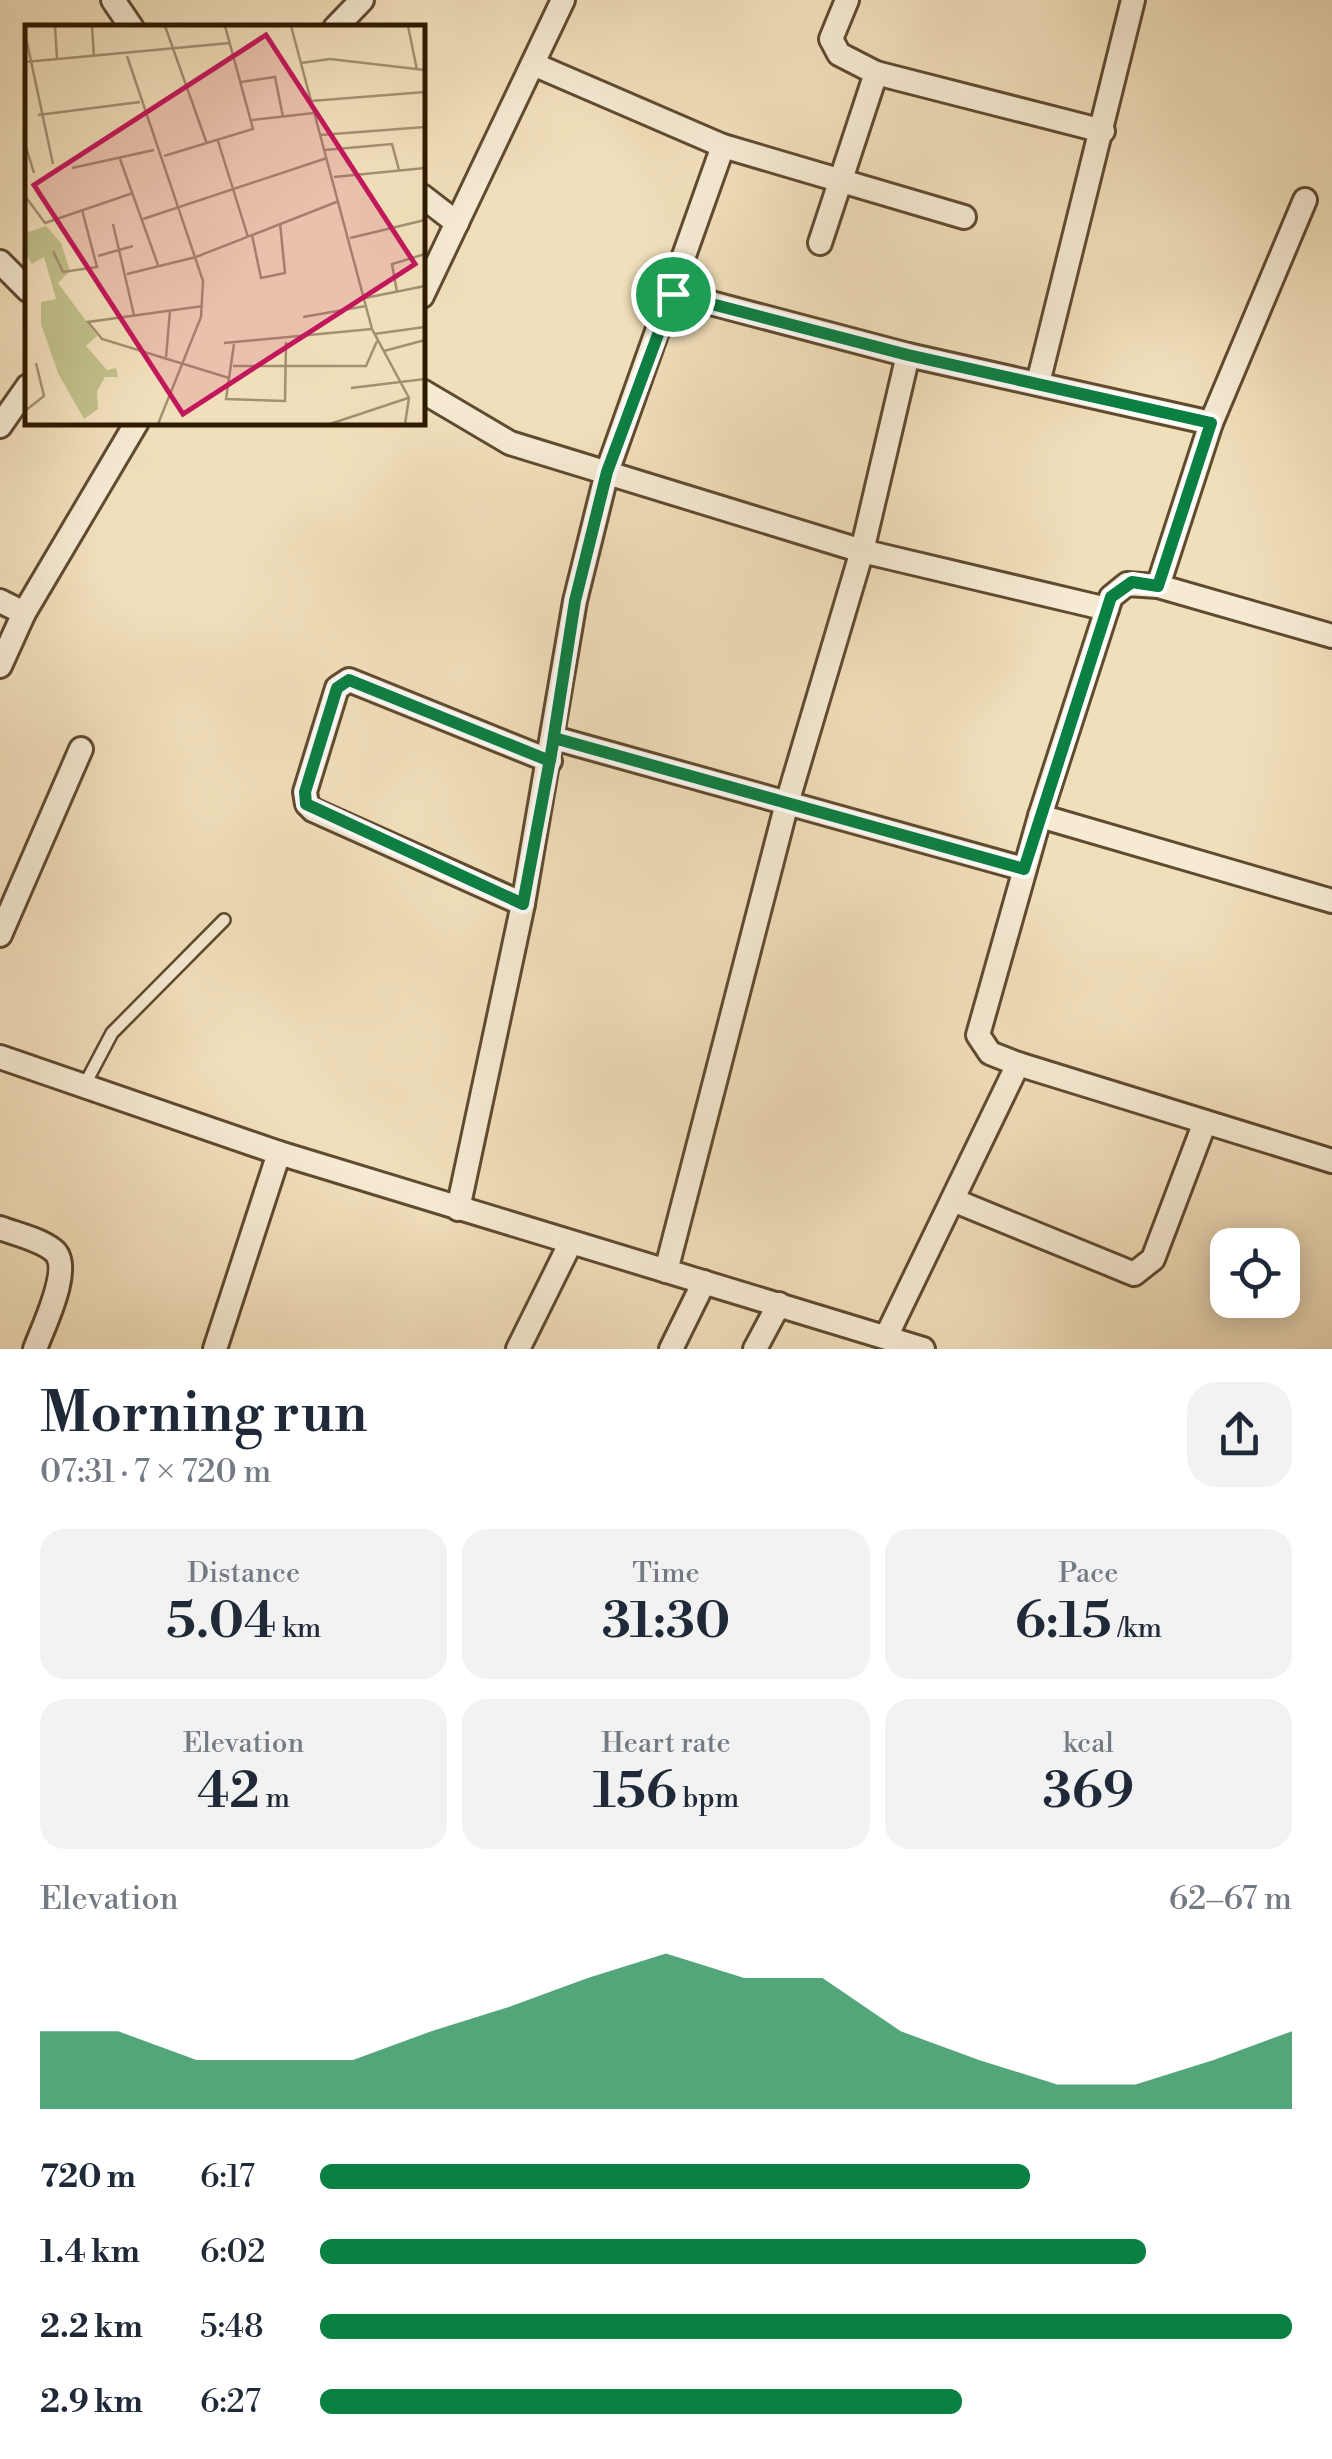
<!DOCTYPE html>
<html lang="en">
<head>
<meta charset="utf-8">
<style>
  body { margin:0; font-family:"Libre Bodoni",serif; background:#f2f2f3; color:#1f2937; height:100vh; display:flex; flex-direction:column; font-size:38px; white-space:nowrap }
  * { box-sizing:border-box; margin:0 }
  p { font-size:32px; color:#747a83 }
  .icon { flex:none; width:55px; height:55px; fill:none; stroke:currentColor; stroke-width:2; stroke-linecap:round; stroke-linejoin:round }
  .map { position:relative; height:1349px; overflow:hidden }
  .drawer { display:flex; flex-direction:column; background:#fff; flex:1 }
  .drawer>* { flex:none }
  .controls { position:absolute; left:1210px; top:1228px; display:grid; gap:20px }
  .controls a { display:grid; place-items:center; width:90px; height:90px; border-radius:20px; background:#fff; box-shadow:0 5px 25px #0003; font-size:50px }
  .pin { position:absolute; display:grid; place-items:center; width:85px; height:85px; color:#fff; margin:-42px; border:5px solid #fff; border-radius:50%; box-shadow:0 2px 10px #0007 }
  .round { display:grid; place-items:center; flex:none; width:105px; height:105px; border-radius:30px; background:#f2f2f3 }
  .head { display:flex; align-items:center; justify-content:space-between; height:170px; padding:0 40px }
  h1 { font-size:55px; font-weight:600; line-height:75px }
  .metrics { display:grid; grid-template-columns:repeat(3,1fr); gap:15px; height:170px; padding:10px 40px }
  .metrics div { display:grid; align-content:center; border-radius:25px; background:#f2f2f3; text-align:center }
  .metrics b { font-size:50px; font-weight:600 }
  .metrics small { font-size:28px; font-weight:400 }
  .metrics p { font-size:28px }
  .chart { height:280px; padding:20px 40px }
  .chart p { display:flex; justify-content:space-between }
  .chart svg { width:100%; height:180px; margin-top:10px; fill:#0b8043; opacity:.7 }
  ul { padding:0 40px; list-style:none; font-size:32px }
  li { display:grid; grid-template-columns:160px 120px 1fr; align-items:center; height:75px }
  li i { height:25px; border-radius:12px; background:#0b8043 }
  .map>svg:first-child { display:block }
  .lines { fill:none; stroke-linecap:round; stroke-linejoin:round }
  .service-casing { stroke:#5f4b30; stroke-width:16 }
  .minor-casing { stroke:#5f4b30; stroke-width:28 }
  .service { stroke:#f6ead3; stroke-width:11 }
  .minor { stroke:#f6ead3; stroke-width:22 }
  .route-casing { stroke:#fff; stroke-width:20 }
  .route { stroke:#0b8043; stroke-width:12 }
  .inset-road { fill:none; stroke:#a39071; stroke-width:2.5 }
  .view { fill:#c2185b; fill-opacity:0.15; stroke:#c2185b; stroke-width:5 }
  .inset-edge { fill:none; stroke:#2e1a01; stroke-width:5 }
</style>
</head>
<body>
<div class="map">
<svg width="1332" height="1349" viewBox="0 0 1332 1349">
  <rect width="100%" height="100%" fill="#f1dfbb"/>
  <filter id="stains"><feTurbulence type="fractalNoise" baseFrequency=".002" numOctaves="4"/><feColorMatrix values="0 0 0 0 .2 0 0 0 0 .09 0 0 0 0 .02 0 0 0 .5 -.17"/></filter>
  <radialGradient id="worn" r=".72"><stop offset=".6" stop-color="#630" stop-opacity="0"/><stop offset="1" stop-color="#630" stop-opacity=".3"/></radialGradient>
  <g class="lines">
    <defs>
      <path id="service" d="M84,1086L112,1033L224,920"/>
      <g id="minor">
        <path d="M113,0L132,28"/>
        <path d="M847,0L831,39L839,54L876,73L1103,131"/>
        <path d="M335,28L362,0"/>
        <path d="M533,64L723,146L964,217"/>
        <path d="M422,196L457,223"/>
        <path d="M820,243L876,73"/>
        <path d="M0,262L28,290"/>
        <path d="M673,293L908,355L1211,423"/>
        <path d="M422,296L563,0"/>
        <path d="M1038,383L1133,0"/>
        <path d="M422,391L510,443L862,551L1107,609L1111,597L1127,584L1158,586L1332,636"/>
        <path d="M0,426L28,386"/>
        <path d="M1158,586L1211,423L1305,200"/>
        <path d="M0,601L24,613"/>
        <path d="M1107,609L1040,816L978,1035L990,1053L1018,1064L1332,1161"/>
        <path d="M0,666L24,613L137,422"/>
        <path d="M554,738L1024,869"/>
        <path d="M1040,816L1332,901"/>
        <path d="M523,904L313,810L307,804L305,792L337,688L349,680L550,761"/>
        <path d="M0,935L81,749"/>
        <path d="M0,1057L279,1153L923,1349"/>
        <path d="M953,1200L1134,1274L1153,1259L1205,1122"/>
        <path d="M458,1209L523,904L575,601L607,472L723,146"/>
        <path d="M0,1228C16,1234 39,1239 53,1250C74,1266 43,1327 35,1349"/>
        <path d="M666,1271L787,803L862,551L908,355"/>
        <path d="M886,1337L1018,1064"/>
        <path d="M215,1349L279,1153"/>
        <path d="M518,1349L570,1244"/>
        <path d="M671,1349L704,1282"/>
        <path d="M755,1349L779,1304"/>
      </g>
    </defs>
    <!-- service casing -->
    <use href="#service" class="service-casing"/>
    <!-- minor casing -->
    <use href="#minor" class="minor-casing"/>
    <!-- service -->
    <use href="#service" class="service"/>
    <!-- minor -->
    <use href="#minor" class="minor"/>
  </g>
  <g class="lines">
    <defs>
      <path id="route" d="M673,294L607,472L575,601L550,761L349,680L337,688L305,792L306,804L523,904L554,738L1024,869L1111,597L1132,582L1158,586L1211,423L908,355L673,294"/>
    </defs>
    <!-- route casing -->
    <use href="#route" class="route-casing"/>
    <!-- route -->
    <use href="#route" class="route"/>
  </g>
  <!-- overview -->
  <g transform="translate(25 25)">
    <rect width="400" height="400" fill="#f1dfbb"/>
    <path d="M21,201L36,218L45,246L33,258L72,311L61,321L82,345L91,343L93,352H80L72,366L73,384L59,394L33,348L16,299V277L31,274L19,232L7,239L0,229V202L4,207Z" fill="#c1c08b"/>
    <path class="inset-road" d="M30,1L32,34M67,1L69,32M140,1L182,119M266,1L347,304L384,373L380,399M383,1L392,45M0,8L28,139M102,31L178,256L176,292L133,399M0,37L205,18M276,38L305,34L400,45M216,57L250,52L258,92M286,76L400,67M13,90L115,77M227,95L289,88M295,110L400,102M193,116L223,212M0,119L9,148M300,125L367,119L374,145M139,131L228,104L200,1M95,134L133,240M47,143L129,125M309,152L400,143M0,171L20,198L108,168M118,194L302,133M88,199L109,290M227,210L236,253L260,248L255,198M325,213L400,195M28,226L38,247L72,242L57,185M73,231L108,221M102,249L171,232L314,176M372,267L367,239L400,229M340,273L400,261M178,281L63,297L77,314L204,353M278,292L341,281M349,309L400,302M199,318L347,304M209,319L201,374L260,376L261,317M359,326L400,315M141,332L145,286M208,341H341L352,316M326,363L400,354M0,386L19,371L11,338M305,399L383,373"/>
    <path class="view" d="M241,10L390,239L158,389L9,160Z"/>
    <rect width="400" height="400" class="inset-edge"/>
  </g>
  <rect width="100%" height="100%" filter="url(#stains)"/>
  <rect width="100%" height="100%" fill="url(#worn)"/>
</svg>
<div class="controls">
<a><svg class="icon" aria-label="locate" viewBox="0 0 24 24"><circle cx="12" cy="12" r="6"/><path d="M12 2v4M12 18v4M2 12h4M18 12h4"/></svg></a>
</div>
<div class="pin" style="left:673px;top:294px;background:#1e9e55"><svg class="icon" aria-label="arrive" viewBox="0 0 24 24"><path d="M6 21V4h12l-3 4 3 4H6"/></svg></div>
</div>
<section class="drawer">
<div class="head"><div><h1>Morning run</h1><p>07:31 · 7 × 720 m</p></div><a class="round"><svg class="icon" aria-label="share" viewBox="0 0 24 24"><path d="M12 15V3M7 8l5-5 5 5M5 13v7h14v-7"/></svg></a></div>
<div class="metrics">
<div><p>Distance</p><b>5.04<small> km</small></b></div>
<div><p>Time</p><b>31:30</b></div>
<div><p>Pace</p><b>6:15<small> /km</small></b></div>
</div>
<div class="metrics">
<div><p>Elevation</p><b>42<small> m</small></b></div>
<div><p>Heart rate</p><b>156<small> bpm</small></b></div>
<div><p>kcal</p><b>369</b></div>
</div>
<div class="chart"><p><span>Elevation</span>62–67 m</p>
<svg viewBox="0 0 160 44" preserveAspectRatio="none"><path d="M0 44V25L10 25L20 32L30 32L40 32L50 25L60 19L70 12L80 6L90 12L100 12L110 25L120 32L130 38L140 38L150 32L160 25V44z"/></svg>
</div>
<ul>
<li><b>720 m</b>6:17<i style="width:73%"></i></li>
<li><b>1.4 km</b>6:02<i style="width:85%"></i></li>
<li><b>2.2 km</b>5:48<i style="width:100%"></i></li>
<li><b>2.9 km</b>6:27<i style="width:66%"></i></li>
</ul>
</section>
</body>
</html>
